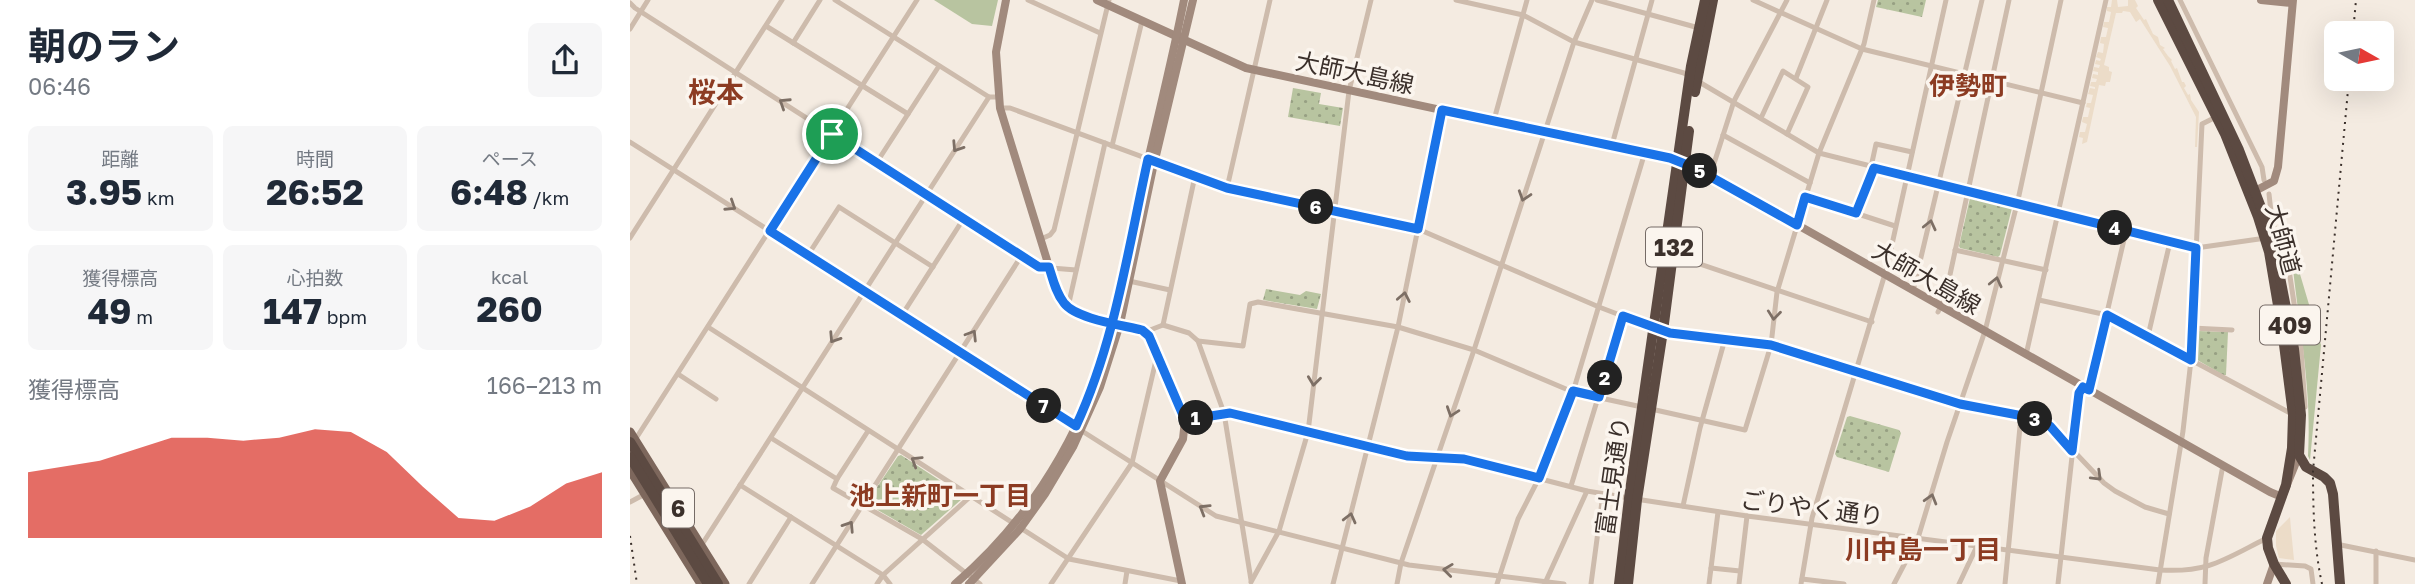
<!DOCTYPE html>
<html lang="ja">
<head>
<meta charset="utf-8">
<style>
  body { margin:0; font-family:"Golos Text","Noto Sans JP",sans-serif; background:#f6f6f7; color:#1f2937; height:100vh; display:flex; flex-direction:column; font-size:26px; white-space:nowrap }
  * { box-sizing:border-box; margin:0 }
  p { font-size:23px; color:#747a83 }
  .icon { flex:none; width:38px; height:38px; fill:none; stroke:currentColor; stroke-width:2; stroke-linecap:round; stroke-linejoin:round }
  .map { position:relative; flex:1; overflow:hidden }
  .drawer { display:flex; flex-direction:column; background:#fff; width:630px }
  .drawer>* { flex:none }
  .needle { width:46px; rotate:99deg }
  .controls { position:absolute; left:1694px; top:21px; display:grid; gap:14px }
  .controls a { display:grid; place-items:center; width:70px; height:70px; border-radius:10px; background:#fff; box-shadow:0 7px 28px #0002; font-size:35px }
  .pin { position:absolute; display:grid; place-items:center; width:60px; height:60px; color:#fff; margin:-30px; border:4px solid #fff; border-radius:50%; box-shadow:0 2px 7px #0007 }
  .km { position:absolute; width:35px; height:35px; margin:-18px; border-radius:50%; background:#222; color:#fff; font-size:19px; line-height:35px; text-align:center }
  .round { display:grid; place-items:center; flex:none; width:74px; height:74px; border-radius:10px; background:#f6f6f7 }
  .overview { display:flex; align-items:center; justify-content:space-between; height:119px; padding:0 28px }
  h1 { font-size:38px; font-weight:700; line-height:52px }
  .stats { display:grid; grid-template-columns:repeat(3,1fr); gap:10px; height:119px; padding:7px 28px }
  .stats div { display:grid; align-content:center; border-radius:10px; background:#f6f6f7; text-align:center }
  .stats b { font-size:35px; font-weight:700 }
  .stats small { font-size:19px; font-weight:400 }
  .stats p { font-size:19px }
  .chart { height:196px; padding:14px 28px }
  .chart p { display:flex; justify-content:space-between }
  .chart svg { width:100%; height:126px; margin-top:7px; fill:#d93025; opacity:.7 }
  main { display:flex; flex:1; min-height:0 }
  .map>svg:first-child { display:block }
  .grass { fill:#b8c4a0 }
  .park { fill:url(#park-dots) }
  .plaza { fill:#ecdcc8 }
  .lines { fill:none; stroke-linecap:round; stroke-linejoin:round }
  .street { stroke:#cdbbac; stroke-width:5 }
  .secondary { stroke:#a18a7d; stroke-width:8 }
  .primary { stroke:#7d675c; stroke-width:9 }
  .highway { stroke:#5c4a42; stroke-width:10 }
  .rail { stroke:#3b302b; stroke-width:2; stroke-dasharray:2 5; stroke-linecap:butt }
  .oneway { stroke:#7d6f65 }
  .route-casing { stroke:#fff; stroke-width:14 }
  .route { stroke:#1a73e8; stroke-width:9 }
  .labels { text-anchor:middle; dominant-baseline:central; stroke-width:7; stroke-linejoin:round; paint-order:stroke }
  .shield { fill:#fbf5ee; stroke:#756b66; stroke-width:2 }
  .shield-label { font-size:23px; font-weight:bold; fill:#3b302b }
  .street-label { font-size:24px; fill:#3b302b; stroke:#fbf5ee }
  .neighbourhood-label { font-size:26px; font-weight:bold; fill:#8c3b22; stroke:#fbf5ee }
  .quarter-label { font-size:28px; font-weight:bold; fill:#8c3b22; stroke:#fbf5ee }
</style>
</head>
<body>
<main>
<section class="drawer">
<div class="overview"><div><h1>朝のラン</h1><p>06:46</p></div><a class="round"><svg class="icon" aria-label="share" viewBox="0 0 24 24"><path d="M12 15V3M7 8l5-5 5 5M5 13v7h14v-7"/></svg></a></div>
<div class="stats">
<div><p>距離</p><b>3.95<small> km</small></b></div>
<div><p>時間</p><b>26:52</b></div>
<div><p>ペース</p><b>6:48<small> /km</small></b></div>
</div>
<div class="stats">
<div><p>獲得標高</p><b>49<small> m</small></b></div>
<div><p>心拍数</p><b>147<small> bpm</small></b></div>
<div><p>kcal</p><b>260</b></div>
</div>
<div class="chart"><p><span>獲得標高</span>166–213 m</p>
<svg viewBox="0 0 160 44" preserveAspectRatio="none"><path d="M0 44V21L10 19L20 17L30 13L40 9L50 9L60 10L70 9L80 6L90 7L100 14L110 26L120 37L130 38L140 33L150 25L160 21V44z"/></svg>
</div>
</section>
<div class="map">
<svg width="1785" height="584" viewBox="0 0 1785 584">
  <defs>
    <pattern id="park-dots" width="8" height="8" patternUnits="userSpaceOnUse" patternTransform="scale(1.75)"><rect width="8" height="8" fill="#b8c4a0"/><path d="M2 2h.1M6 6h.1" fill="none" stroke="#97a083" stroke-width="1.8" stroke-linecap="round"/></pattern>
  </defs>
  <rect width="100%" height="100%" fill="#f4ebe1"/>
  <!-- grass -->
  <g class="grass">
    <path d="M304,0H368L362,26L342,24Z"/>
    <path d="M1667,264L1691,345L1680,460L1678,456C1682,394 1670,331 1663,269Z"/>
  </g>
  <!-- park -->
  <g class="park">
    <path d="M1248,0H1296L1292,17L1246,7Z"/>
    <path d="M663,88L691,93L689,104L713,108L710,126L658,117Z"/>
    <path d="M1342,196L1380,206L1382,208L1370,255L1368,257L1330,248L1329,246L1340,198Z"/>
    <path d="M636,289L670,295L676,291L691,294L687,309L633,300Z"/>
    <path d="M1568,331L1598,332L1596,375H1593L1564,358Z"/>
    <path d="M1220,416L1269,430L1271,433L1259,472L1207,457L1205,454L1217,417Z"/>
    <path d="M271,455L332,495L333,498L291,535L239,505L237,502L268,456Z"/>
  </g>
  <!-- plaza -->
  <g class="plaza">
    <path d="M1482,0H1487L1488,7L1498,6V0H1505L1508,6L1506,8L1514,20L1516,19L1523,34L1528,37L1530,45L1535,48L1533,49L1538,56L1542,60L1541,61L1545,69L1547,68L1552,82H1554L1556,86L1554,88L1558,95L1560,94L1561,100L1569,112L1567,147H1565L1566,117L1540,66L1510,19L1506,22L1500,12L1493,11L1492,13H1486L1474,65L1479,67V71L1482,72L1480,82H1476L1475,86L1469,85L1457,142L1452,144L1453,138L1449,137L1450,132H1455L1457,124L1452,122L1453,117H1458L1460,108L1456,107L1457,103H1461L1463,95L1458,94L1460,88L1465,89V87L1460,86L1461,82H1466L1467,79L1462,78L1463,74L1468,75V72L1463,71L1464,67L1469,68L1470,65L1465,64L1466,60L1470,61L1471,59L1466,57L1468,52L1473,53L1474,44L1470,43L1471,37H1476L1478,28L1473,27L1474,22H1479L1481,12L1477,11V7H1481Z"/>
    <path d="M1660,517L1661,529L1664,560L1649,558L1646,546V531Z"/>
  </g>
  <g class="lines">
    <!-- street -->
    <g class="street">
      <path d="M205,0L359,97"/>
      <path d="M398,0L470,33"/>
      <path d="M826,0L893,15L944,42L1054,73L1189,153L1566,248L1636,238"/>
      <path d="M967,0L1069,28"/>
      <path d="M1123,0L1232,49L1453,103"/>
      <path d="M1550,0L1632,167L1634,180"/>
      <path d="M0,3L5,8L409,267L446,270"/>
      <path d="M136,26L278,114"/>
      <path d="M0,29L18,0"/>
      <path d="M163,43L190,0"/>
      <path d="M1166,78L1197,0"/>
      <path d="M370,108H380L597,188L788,229L969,307L1024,328"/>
      <path d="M1131,118L1153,71L1178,87L1157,134"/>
      <path d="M864,120L897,0"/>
      <path d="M1093,135L1180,183"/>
      <path d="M0,142L446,426"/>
      <path d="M982,145L1022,0"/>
      <path d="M482,146L512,21"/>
      <path d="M247,162L309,66"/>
      <path d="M1241,167L1246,144L1282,152"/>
      <path d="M1080,176L1104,101L1157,0"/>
      <path d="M597,188L640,0"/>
      <path d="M1639,194L1642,221L1659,270L1671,349L1675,407"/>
      <path d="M1176,197L1265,226"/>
      <path d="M1226,213L1244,168"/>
      <path d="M0,238L152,0"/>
      <path d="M411,239L420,235L424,230L479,0"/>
      <path d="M1325,250L1416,270"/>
      <path d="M178,255L209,207L303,267"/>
      <path d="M1043,255L1242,322"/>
      <path d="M499,281L540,290"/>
      <path d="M1283,291L1352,0"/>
      <path d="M1409,300L1477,315L1664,415"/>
      <path d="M438,307L475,143"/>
      <path d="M1308,312L1315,298L1379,0"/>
      <path d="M272,315L334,218"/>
      <path d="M533,325L565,176"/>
      <path d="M78,327L439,559L551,581"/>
      <path d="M1562,328L1602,330"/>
      <path d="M1034,331L1141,345L1330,404L1404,418L1420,426L1474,483L1485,491L1515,507L1539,514"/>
      <path d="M515,332L533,325L559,333L568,341L594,413L621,580"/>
      <path d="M1518,336L1540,242"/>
      <path d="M568,341L613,346L620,304L628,302L768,327L844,350L943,392L1012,407"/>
      <path d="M1396,355L1476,0"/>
      <path d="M48,374L86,399"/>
      <path d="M1459,390L1496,231"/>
      <path d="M1021,409L1115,430L1141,345L1147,292L1189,153L1234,44L1244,0"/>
      <path d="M555,420L600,413L777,456L834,459L957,491L999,498L1117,516L1530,570C1579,573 1595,559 1637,538"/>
      <path d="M238,431L207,479L203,488L292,539L350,584"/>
      <path d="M452,431L586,516L779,565L934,584"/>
      <path d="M141,438L207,479"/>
      <path d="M5,440L287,0"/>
      <path d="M110,485L253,575L260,584"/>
      <path d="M941,486L993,316"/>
      <path d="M0,502L15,494"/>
      <path d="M1053,506L1070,428L1095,339"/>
      <path d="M1706,544L1785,560"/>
      <path d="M71,546L359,97H368"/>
      <path d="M1644,564L1675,566L1681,569L1683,584"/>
      <path d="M1081,568L1110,571"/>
      <path d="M1172,579L1214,584"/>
      <path d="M621,582L649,531L678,432L719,91L741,0"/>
      <path d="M915,583L957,491"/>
      <path d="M119,584L161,517"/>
      <path d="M182,584L392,255"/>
      <path d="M247,584L253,575L341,496"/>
      <path d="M421,584L502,463L527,356"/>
      <path d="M495,584L497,571"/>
      <path d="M703,584L768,327L812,110"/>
      <path d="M767,584L771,563L844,350L944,42L962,0"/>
      <path d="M867,584L888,519L909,478L943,392L1015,152"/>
      <path d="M961,584L973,494"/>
      <path d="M1079,584L1088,512"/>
      <path d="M1109,584L1117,516"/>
      <path d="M1171,584L1182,518L1257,267L1316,0"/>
      <path d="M1264,584L1288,538L1317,442L1355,331L1388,200L1431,0"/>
      <path d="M1329,584L1347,546"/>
      <path d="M1375,584L1391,416"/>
      <path d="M1428,584L1449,393L1453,387"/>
      <path d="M1528,584L1553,431L1561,360L1572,124L1586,117"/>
      <path d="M1575,584L1576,558L1593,465"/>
      <path d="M1746,584V551"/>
    </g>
    <!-- secondary -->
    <g class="secondary">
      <path d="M376,0L366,52L370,108L425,286L433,302L442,310L512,330L519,336L555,420L553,439L530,481L552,584"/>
      <path d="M467,0L616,68L1048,161L1173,228L1640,492L1652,497L1669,455"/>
      <path d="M1631,0L1662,3"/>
      <path d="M1625,191L1644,181L1648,167L1663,0"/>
      <path d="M325,584C392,527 443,450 470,366C488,311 497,253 510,196C524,131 541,66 554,0"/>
      <path d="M339,584L390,529L415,494L443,447L470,387L490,324L523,168L563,0"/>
      <path d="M1637,584L1644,564"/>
    </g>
    <!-- primary -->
    <g class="primary">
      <path d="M0,432L95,584"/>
      <path d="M0,470L71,584"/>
    </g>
    <!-- highway -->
    <g class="highway">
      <path d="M1528,0L1595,134L1628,217L1639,252L1652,329L1663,415L1662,448L1656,485L1637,538L1638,548L1644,564L1656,584"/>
      <path d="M1538,0L1609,150L1642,236L1664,349L1671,415L1669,455L1676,467L1694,477L1700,483L1703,494L1710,584"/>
      <path d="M1065,92L1083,0"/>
      <path d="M0,442L88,584"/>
      <path d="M0,457L78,584"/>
      <path d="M989,584L999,498L1061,66L1075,0"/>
      <path d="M998,584L1007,500L1033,331L1059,131"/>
    </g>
    <!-- rail -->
    <g class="rail">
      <path d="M1723,33L1726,0"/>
      <path d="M0,536L7,584"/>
      <path d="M1692,584C1684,547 1683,509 1683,471L1719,79"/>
    </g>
  </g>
  <!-- one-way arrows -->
  <defs><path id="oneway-chevron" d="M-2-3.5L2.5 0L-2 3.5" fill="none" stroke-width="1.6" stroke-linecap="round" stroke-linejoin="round" transform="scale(1.75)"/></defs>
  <g class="oneway">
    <use href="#oneway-chevron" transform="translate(154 103) rotate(-147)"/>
    <use href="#oneway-chevron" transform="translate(327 147) rotate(123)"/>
    <use href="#oneway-chevron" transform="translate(894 196) rotate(108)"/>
    <use href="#oneway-chevron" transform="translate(101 206) rotate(33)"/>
    <use href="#oneway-chevron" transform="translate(1300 225) rotate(-77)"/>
    <use href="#oneway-chevron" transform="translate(1366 282) rotate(-77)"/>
    <use href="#oneway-chevron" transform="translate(774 297) rotate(-79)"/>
    <use href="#oneway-chevron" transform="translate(1144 315) rotate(96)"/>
    <use href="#oneway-chevron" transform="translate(342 335) rotate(-58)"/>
    <use href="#oneway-chevron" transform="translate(204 338) rotate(123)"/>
    <use href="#oneway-chevron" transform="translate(684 381) rotate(97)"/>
    <use href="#oneway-chevron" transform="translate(822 412) rotate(109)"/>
    <use href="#oneway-chevron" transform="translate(286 461) rotate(-148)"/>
    <use href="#oneway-chevron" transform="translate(1467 476) rotate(44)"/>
    <use href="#oneway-chevron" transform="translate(1301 499) rotate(-74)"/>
    <use href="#oneway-chevron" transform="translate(574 509) rotate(-149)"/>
    <use href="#oneway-chevron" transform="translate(720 518) rotate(-76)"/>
    <use href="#oneway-chevron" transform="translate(219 526) rotate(-57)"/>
    <use href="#oneway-chevron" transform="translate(818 570) rotate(-173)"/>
  </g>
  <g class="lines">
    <defs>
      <path id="route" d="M202,134L409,267H419C423,280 426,293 434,303C446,319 492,325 512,330L519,336L555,420L600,413L777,456L834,459L909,478L943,391L969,397L993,316L1040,333L1141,345L1330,404L1404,418L1420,426L1442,451L1449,393L1453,387L1459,390L1477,315L1561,360L1566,248L1244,168L1226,213L1175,197L1167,225L1065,168L1040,158L812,110L788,229L597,188L518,159C498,249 485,342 446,426L140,231L202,134"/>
    </defs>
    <!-- route casing -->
    <use href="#route" class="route-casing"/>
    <!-- route -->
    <use href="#route" class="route"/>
  </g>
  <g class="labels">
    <!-- shield labels -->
    <g class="shield">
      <rect x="1016" y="227.5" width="56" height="39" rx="5"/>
      <rect x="1630" y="305.5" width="60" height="39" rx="5"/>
      <rect x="32" y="488.5" width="32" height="39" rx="5"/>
    </g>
    <g class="shield-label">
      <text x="1044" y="247">132</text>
      <text x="1660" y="325">409</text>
      <text x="48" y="508">6</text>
    </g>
    <!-- street labels -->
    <g class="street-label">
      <text transform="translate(725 72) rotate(12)">大師大島線</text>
      <text transform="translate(1654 239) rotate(75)">大師道</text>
      <text transform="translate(1297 277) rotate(30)">大師大島線</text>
      <text transform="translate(982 476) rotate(-82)">富士見通り</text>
      <text transform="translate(1182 507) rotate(7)">ごりやく通り</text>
    </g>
    <!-- neighbourhood labels -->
    <g class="neighbourhood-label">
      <text x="1338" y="85">伊勢町</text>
      <text x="310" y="495">池上新町一丁目</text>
      <text x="1293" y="549">川中島一丁目</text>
    </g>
    <!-- quarter labels -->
    <g class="quarter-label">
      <text x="86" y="91">桜本</text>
    </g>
  </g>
</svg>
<div class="controls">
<a><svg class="needle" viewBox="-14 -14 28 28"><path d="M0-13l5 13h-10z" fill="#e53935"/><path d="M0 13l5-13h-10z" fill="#747a83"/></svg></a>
</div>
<div class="pin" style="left:202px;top:134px;background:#1e9e55"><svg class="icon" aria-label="arrive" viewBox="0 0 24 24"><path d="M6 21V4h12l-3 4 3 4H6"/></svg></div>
<b class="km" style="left:566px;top:418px">1</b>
<b class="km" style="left:975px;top:378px">2</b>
<b class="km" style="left:1405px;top:419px">3</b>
<b class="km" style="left:1485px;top:228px">4</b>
<b class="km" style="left:1070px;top:171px">5</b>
<b class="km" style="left:686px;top:207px">6</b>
<b class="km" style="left:414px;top:406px">7</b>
</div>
</main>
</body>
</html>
